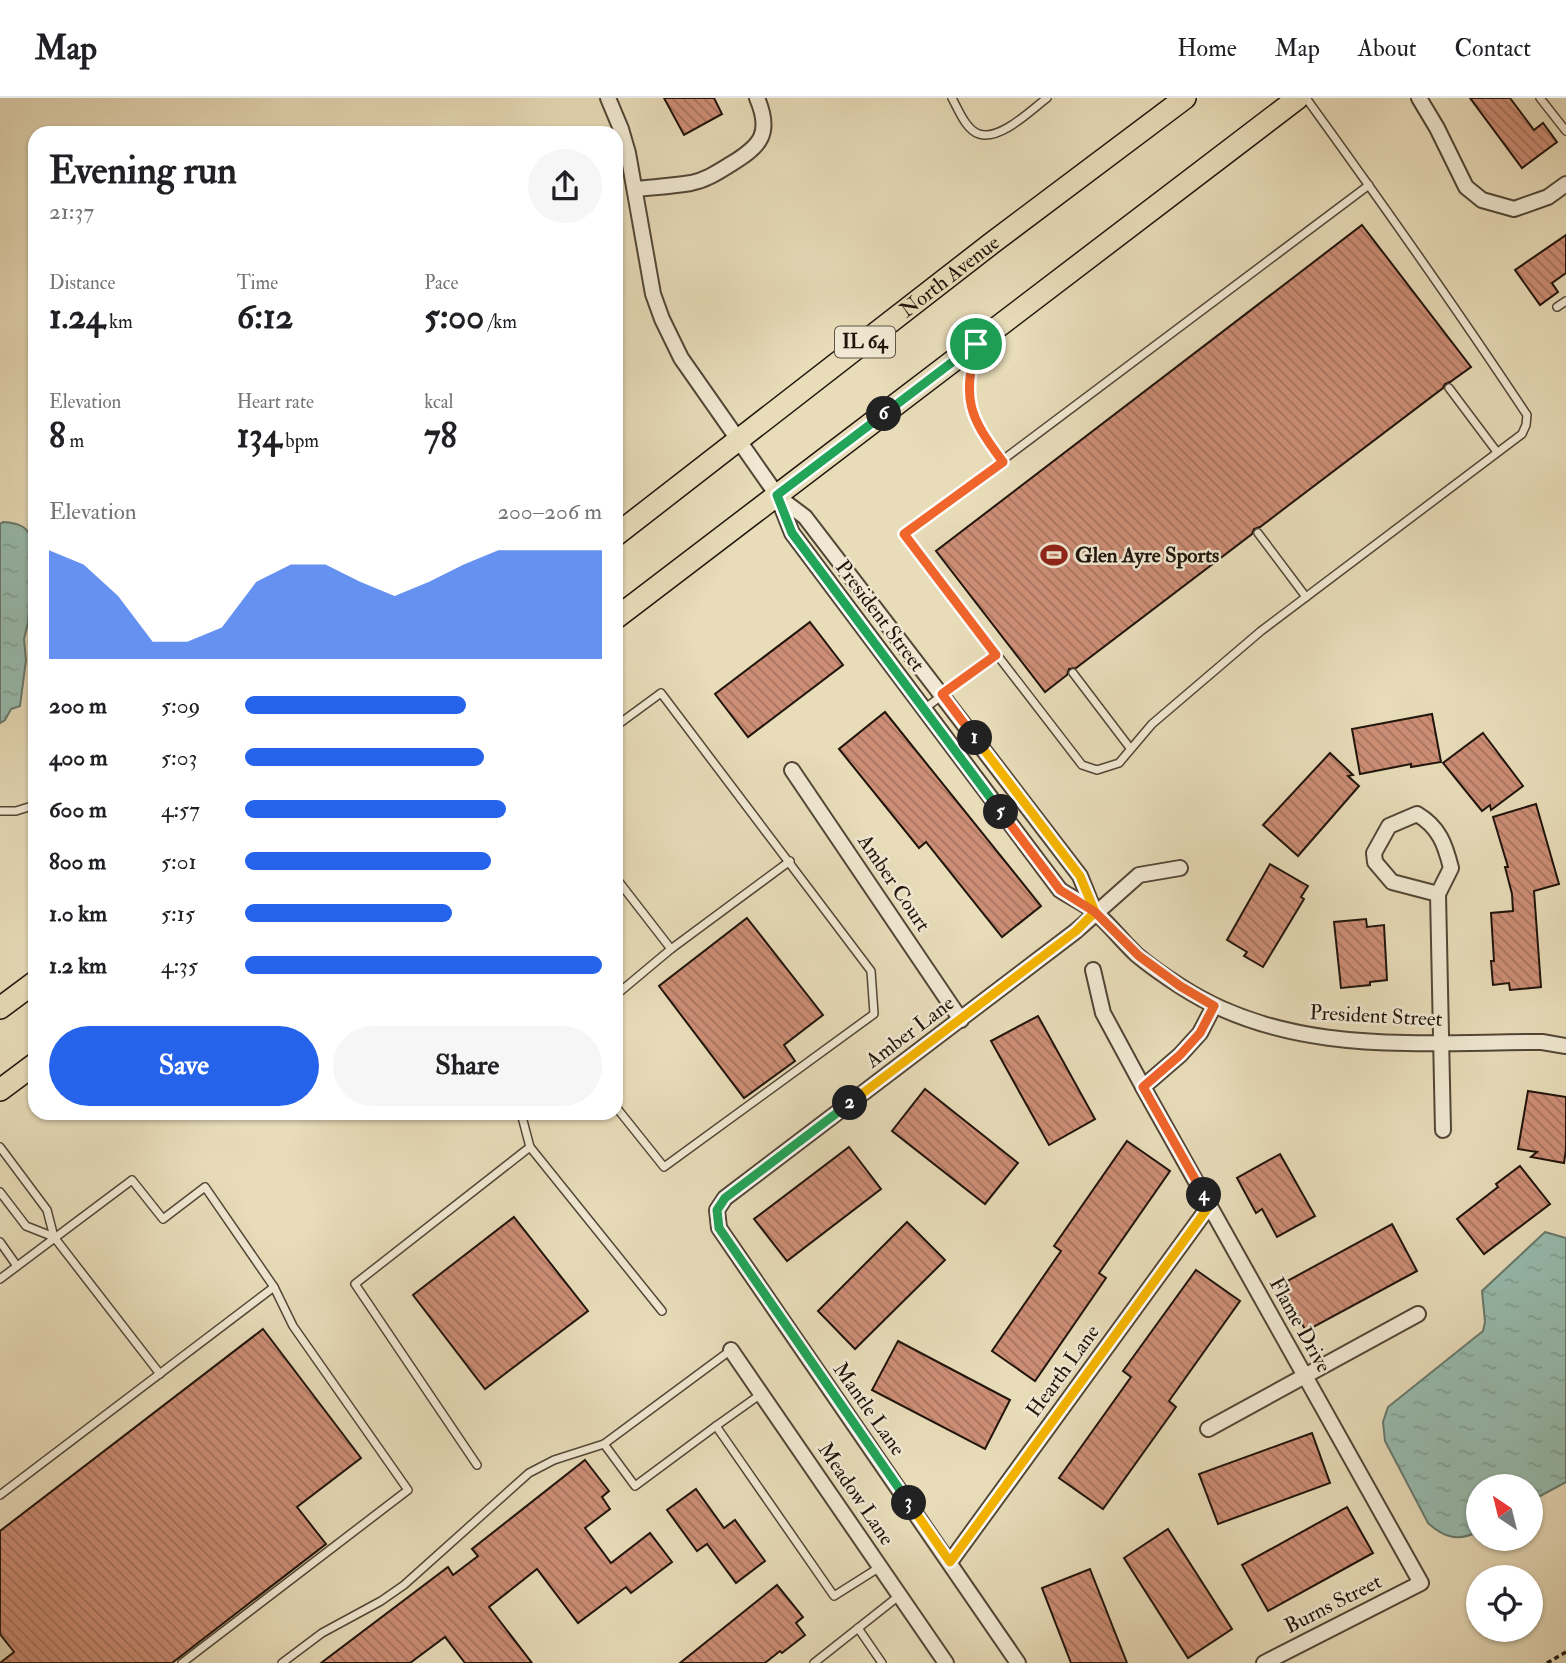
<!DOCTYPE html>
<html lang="en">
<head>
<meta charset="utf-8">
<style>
  body { margin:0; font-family:"IM FELL Double Pica",serif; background:#f6f6f6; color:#202124; height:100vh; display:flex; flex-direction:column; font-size:26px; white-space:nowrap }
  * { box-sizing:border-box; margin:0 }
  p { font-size:23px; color:#757577 }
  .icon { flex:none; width:38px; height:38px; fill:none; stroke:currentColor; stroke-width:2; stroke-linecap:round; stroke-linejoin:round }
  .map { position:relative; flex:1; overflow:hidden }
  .details { position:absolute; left:28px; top:28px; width:595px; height:994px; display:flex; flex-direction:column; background:#fff; border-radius:21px; box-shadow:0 2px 5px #0004 }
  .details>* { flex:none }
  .needle { width:46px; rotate:325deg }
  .controls { position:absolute; left:1466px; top:1376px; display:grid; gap:14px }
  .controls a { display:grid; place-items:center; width:77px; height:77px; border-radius:50%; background:#fff; box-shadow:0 2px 5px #0004; font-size:35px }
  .pin { position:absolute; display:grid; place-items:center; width:60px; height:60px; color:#fff; margin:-30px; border:4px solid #fff; border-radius:50%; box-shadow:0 2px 7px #0007 }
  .km { position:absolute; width:35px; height:35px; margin:-18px; border-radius:50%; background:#222; color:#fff; font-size:19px; line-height:35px; text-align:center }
  .round { display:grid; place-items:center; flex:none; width:74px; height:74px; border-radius:37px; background:#f6f6f6 }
  .head { display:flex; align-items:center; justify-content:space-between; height:119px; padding:0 21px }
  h1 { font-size:38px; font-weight:700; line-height:52px }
  .figures { display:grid; grid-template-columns:repeat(3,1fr); gap:10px; height:119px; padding:7px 21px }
  .figures div { display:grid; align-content:center }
  .figures b { font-size:35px; font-weight:700 }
  .figures small { font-size:19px; font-weight:400 }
  .figures p { font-size:19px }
  .chart { height:196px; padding:14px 21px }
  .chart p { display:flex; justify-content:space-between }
  .chart svg { width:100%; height:126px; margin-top:7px; fill:#2563eb; opacity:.7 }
  .action { display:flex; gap:14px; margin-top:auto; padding:14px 21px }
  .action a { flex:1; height:80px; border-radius:42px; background:#2563eb; color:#fff; font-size:28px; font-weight:700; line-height:80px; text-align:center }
  .action a+a { background:#f6f6f6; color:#202124 }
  ul { padding:0 21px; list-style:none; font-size:23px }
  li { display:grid; grid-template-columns:112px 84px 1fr; align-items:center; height:52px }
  li i { height:18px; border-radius:9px; background:#2563eb }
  header { display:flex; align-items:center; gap:42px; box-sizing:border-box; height:98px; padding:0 35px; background:#fff; border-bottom:2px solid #e0e0e0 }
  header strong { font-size:33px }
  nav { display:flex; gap:38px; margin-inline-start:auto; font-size:24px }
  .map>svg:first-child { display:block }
  .water { fill:url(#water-ripples); stroke:#67796d; stroke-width:2 }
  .building { fill:url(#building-back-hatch); stroke:#20140b; stroke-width:2 }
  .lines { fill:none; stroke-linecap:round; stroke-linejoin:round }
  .lane-casing { stroke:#524636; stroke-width:10 }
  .street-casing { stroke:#524636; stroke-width:18 }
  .primary-casing { stroke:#20140b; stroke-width:24 }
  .path { stroke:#20140b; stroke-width:3.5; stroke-dasharray:5 3.5; stroke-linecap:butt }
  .lane { stroke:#f0e8d2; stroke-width:7 }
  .street { stroke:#f0e8d2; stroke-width:14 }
  .primary { stroke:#e8dcb9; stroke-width:21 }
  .split-1-casing { stroke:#fff; stroke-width:14 }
  .split-2-casing { stroke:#fff; stroke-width:14 }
  .split-3-casing { stroke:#fff; stroke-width:14 }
  .split-4-casing { stroke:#fff; stroke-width:14 }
  .split-5-casing { stroke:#fff; stroke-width:14 }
  .split-6-casing { stroke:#fff; stroke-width:14 }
  .split-7-casing { stroke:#fff; stroke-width:14 }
  .split-1 { stroke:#f0652b; stroke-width:9 }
  .split-2 { stroke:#f5b400; stroke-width:9 }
  .split-3 { stroke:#22a559; stroke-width:9 }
  .split-4 { stroke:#f5b400; stroke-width:9 }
  .split-5 { stroke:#f0652b; stroke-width:9 }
  .split-6 { stroke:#22a559; stroke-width:9 }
  .split-7 { stroke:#22a559; stroke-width:9 }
  .labels { text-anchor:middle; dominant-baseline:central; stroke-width:5; stroke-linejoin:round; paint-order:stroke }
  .shield { fill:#f0e8d2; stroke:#5e5447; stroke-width:2 }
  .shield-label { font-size:19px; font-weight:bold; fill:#20140b }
  .street-label { font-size:21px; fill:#20140b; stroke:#f0e8d2 }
  .poi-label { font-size:21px; font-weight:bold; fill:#20140b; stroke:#f0e8d2; text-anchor:start }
</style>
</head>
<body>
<header>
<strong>Map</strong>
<nav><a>Home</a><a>Map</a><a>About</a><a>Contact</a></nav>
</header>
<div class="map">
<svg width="1566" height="1565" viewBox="0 0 1566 1565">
  <defs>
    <pattern id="water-ripples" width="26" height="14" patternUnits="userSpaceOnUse" patternTransform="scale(1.75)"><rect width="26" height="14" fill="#97bcaf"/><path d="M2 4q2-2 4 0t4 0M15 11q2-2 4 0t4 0" fill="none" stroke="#82a195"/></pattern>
    <pattern id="building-back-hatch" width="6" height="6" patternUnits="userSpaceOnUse" patternTransform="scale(1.75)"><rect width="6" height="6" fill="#cd8e76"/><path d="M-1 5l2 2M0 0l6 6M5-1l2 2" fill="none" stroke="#a6735f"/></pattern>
  </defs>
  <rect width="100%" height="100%" fill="#e8dcb9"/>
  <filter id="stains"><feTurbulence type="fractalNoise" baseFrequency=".00286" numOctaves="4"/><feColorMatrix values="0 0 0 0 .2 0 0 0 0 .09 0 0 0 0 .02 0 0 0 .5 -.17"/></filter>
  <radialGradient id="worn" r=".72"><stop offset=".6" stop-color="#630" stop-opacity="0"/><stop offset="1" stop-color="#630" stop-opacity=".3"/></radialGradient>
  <!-- water -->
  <g class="water">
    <path d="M3,424C19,425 27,428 34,443L28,525L24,541L26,562L20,608L11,611L5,622L0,625V426Z"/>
    <path d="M1545,1134L1566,1140V1384L1531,1403V1388H1479V1433C1459,1444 1444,1440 1428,1425L1385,1343L1383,1324L1388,1309L1483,1233L1485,1224L1482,1193Z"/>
  </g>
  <!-- building -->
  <g class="building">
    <path d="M664,0H714L722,16L684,37Z"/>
    <path d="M1470,0H1510L1534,32L1543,25L1557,44L1522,70Z"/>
    <path d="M1362,127L1471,269L1450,284L1445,286L1443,290L1260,429L1254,431L1252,436L1076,570L1069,571L1067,577L1045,594L936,453Z"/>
    <path d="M1566,137V175L1552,185L1558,194L1540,207L1515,172Z"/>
    <path d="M810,524L843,567L748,639L715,596Z"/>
    <path d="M885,614L1041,808L1002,839L926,744L919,750L839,651Z"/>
    <path d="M1432,616L1441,664L1411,669V666L1360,676L1352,631Z"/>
    <path d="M1483,635L1523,688L1491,712L1490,707L1482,713L1443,665Z"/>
    <path d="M1330,655L1353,677L1348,678L1359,688L1298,758L1263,727Z"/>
    <path d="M1536,706L1559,786L1534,793L1541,889L1510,892L1509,885L1493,887L1491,863H1494L1491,815L1513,813L1512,796L1505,769H1508L1493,719Z"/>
    <path d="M1270,766L1308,788L1301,799L1304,801L1263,869L1244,858L1247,854L1227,842Z"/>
    <path d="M747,820L823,917L784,947L795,963L744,1000L659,888Z"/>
    <path d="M1366,821L1367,829L1384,827L1387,882L1370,884V887L1341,890L1334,824Z"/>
    <path d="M1038,918L1095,1021L1049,1047L991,943Z"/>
    <path d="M925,991L1018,1065L985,1106L892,1033Z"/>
    <path d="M1528,993L1566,999V1051L1564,1065L1531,1059L1537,1054L1518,1051Z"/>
    <path d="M1127,1043L1170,1073L1099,1175L1106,1180L1035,1283L992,1253L1061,1153L1054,1148Z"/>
    <path d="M849,1049L881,1091L787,1163L754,1121Z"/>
    <path d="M1280,1056L1315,1118L1277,1139L1262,1111L1256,1115L1237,1080Z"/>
    <path d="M1520,1068L1550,1106L1484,1156L1457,1121L1498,1089L1496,1086Z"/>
    <path d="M514,1119L588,1213L485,1291L413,1197Z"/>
    <path d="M907,1124L945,1162L855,1251L818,1213Z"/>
    <path d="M1392,1126L1417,1173L1306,1233L1280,1187Z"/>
    <path d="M1196,1172L1240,1203L1169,1303L1176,1309L1103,1411L1059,1380L1131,1279L1123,1273Z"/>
    <path d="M263,1231L361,1360L297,1409L326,1446L172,1565H0L14,1554L0,1536V1433Z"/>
    <path d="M898,1243L1010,1302L985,1351L872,1292Z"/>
    <path d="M1312,1335L1330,1385L1218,1426L1199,1376Z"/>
    <path d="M585,1362L609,1393L602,1399L610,1411L585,1430L611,1465L650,1435L672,1464L631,1495L626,1489L578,1525L537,1471L489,1509L532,1565H465L445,1539L410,1565H321L448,1469L453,1477L478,1458L472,1451Z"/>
    <path d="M696,1391L724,1430L735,1422L765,1463L736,1485L707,1446L697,1453L667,1412Z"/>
    <path d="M1347,1409L1373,1455L1268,1513L1242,1467Z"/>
    <path d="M1168,1431L1232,1531L1188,1560L1124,1460Z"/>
    <path d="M1090,1471L1127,1565H1071L1042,1490Z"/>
    <path d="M777,1487L803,1519L796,1525L805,1537L782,1555L780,1553L765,1565H680Z"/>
  </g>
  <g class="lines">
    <defs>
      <g id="lane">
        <path d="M952,0C958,11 966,32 979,36C1000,43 1031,12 1047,0"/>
        <path d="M1306,0C1382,105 1456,210 1527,317L1526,327L1522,336L1261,533L1152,626L1119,665L1097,672L1082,667L904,436L1369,87"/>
        <path d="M1540,0L1566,33"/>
        <path d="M1557,209L1566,203"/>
        <path d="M974,252C962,306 971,321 1003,364"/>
        <path d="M1449,290L1497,354"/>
        <path d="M1258,435L1306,499"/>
        <path d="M1073,575L1130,650"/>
        <path d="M924,611L996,557"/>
        <path d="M616,628L661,595L871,873L874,916L664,1069L616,1009"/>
        <path d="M0,713H16L35,707"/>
        <path d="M616,780L671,851"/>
        <path d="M616,897L671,851L790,763"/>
        <path d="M521,1015L530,1049L662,1213"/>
        <path d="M0,1049L47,1112L54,1139L160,1276"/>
        <path d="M0,1094L26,1128L54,1139"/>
        <path d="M0,1144L17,1168"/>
        <path d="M0,1181L132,1082L163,1121L205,1089L274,1189L293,1228L408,1392L182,1565"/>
        <path d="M731,1252L604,1346L635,1388L716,1328L834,1498L880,1469"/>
        <path d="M716,1328L761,1296"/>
        <path d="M477,1367L355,1186L530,1049"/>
        <path d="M0,1397L274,1189"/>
        <path d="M858,1530L882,1565"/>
        <path d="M282,1565L322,1535L381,1503L404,1487L529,1375L554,1362L604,1346"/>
        <path d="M814,1565L900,1497"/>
      </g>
      <g id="street">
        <path d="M608,0L621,31L628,55L653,196L662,221L681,260L777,397L792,435L1060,792C1072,800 1086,806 1096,815C1111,828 1123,844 1137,857C1150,868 1166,879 1180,888C1289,959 1418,944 1542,944L1566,948"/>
        <path d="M1419,0L1437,30L1466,89L1482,102L1514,111L1548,99L1566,86"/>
        <path d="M636,91C654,89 673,88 691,85C706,82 718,74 731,66C761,48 772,35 757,0"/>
        <path d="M777,398L805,419L1080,778L1095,815"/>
        <path d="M792,672L961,922"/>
        <path d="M1438,796L1392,784L1375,764L1374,755L1389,728L1417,716C1439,729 1445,746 1451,770L1438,796L1443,1032"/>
        <path d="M1093,872L1103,915L1143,989"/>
        <path d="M1214,908L1200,935L1180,957L1143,989L1421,1485L1264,1565"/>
        <path d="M731,1252L946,1565"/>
        <path d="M1208,1331L1418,1216"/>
        <path d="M950,1464L1210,1107"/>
        <path d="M1018,1565L719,1130L717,1112L725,1100L1076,833L1139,777L1180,770"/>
      </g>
      <g id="primary">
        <path id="s1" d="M616,437L992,145L1185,0"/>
        <path d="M616,520L1298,0"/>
        <path d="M0,910L35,884"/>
        <path d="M0,992L35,966"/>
      </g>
    </defs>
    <!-- lane casing -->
    <use href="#lane" class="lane-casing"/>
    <!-- street casing -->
    <use href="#street" class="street-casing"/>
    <!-- primary casing -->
    <use href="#primary" class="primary-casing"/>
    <!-- path -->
    <path class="path" d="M1547,1565L1566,1554"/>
    <!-- lane -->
    <use href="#lane" class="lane"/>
    <!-- street -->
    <use href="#street" class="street"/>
    <!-- primary -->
    <use href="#primary" class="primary"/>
  </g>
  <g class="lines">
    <defs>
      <path id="split-1" d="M975,640L942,596L996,557L904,436L1003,364C968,317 963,303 976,246"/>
      <path id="split-2" d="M850,1005L1076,833L1095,814L1080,778L975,640"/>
      <path id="split-3" d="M850,1005L725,1100L717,1112L719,1130L909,1405"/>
      <path id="split-4" d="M909,1405L950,1464L1210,1107L1204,1097"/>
      <path id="split-5" d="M1001,714L1060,792L1095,814L1139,858L1180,888L1214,908L1200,935L1180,957L1143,989L1204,1097"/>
      <path id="split-6" d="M884,316L777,397L792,435L1001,714"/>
      <path id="split-7" d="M884,316L976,246"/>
    </defs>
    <!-- split-1 casing -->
    <use href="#split-1" class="split-1-casing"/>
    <!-- split-2 casing -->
    <use href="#split-2" class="split-2-casing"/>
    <!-- split-3 casing -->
    <use href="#split-3" class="split-3-casing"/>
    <!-- split-4 casing -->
    <use href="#split-4" class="split-4-casing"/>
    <!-- split-5 casing -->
    <use href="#split-5" class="split-5-casing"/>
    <!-- split-6 casing -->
    <use href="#split-6" class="split-6-casing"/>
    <!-- split-7 casing -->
    <use href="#split-7" class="split-7-casing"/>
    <!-- split-1 -->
    <use href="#split-1" class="split-1"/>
    <!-- split-2 -->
    <use href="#split-2" class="split-2"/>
    <!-- split-3 -->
    <use href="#split-3" class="split-3"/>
    <!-- split-4 -->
    <use href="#split-4" class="split-4"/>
    <!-- split-5 -->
    <use href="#split-5" class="split-5"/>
    <!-- split-6 -->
    <use href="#split-6" class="split-6"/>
    <!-- split-7 -->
    <use href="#split-7" class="split-7"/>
  </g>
  <!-- icons -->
  <defs>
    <symbol id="stadium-bare" viewBox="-9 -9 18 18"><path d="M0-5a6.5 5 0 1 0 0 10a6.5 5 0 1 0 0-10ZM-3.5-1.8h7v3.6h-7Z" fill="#8f2418" stroke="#f0e8d2" stroke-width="2.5" paint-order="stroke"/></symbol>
  </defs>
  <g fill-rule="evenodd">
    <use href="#stadium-bare" x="1035" y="438" width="38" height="38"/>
  </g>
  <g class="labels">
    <!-- shield labels -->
    <rect class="shield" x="835" y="228.5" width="60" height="31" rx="5"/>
    <g class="shield-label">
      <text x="865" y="244">IL 64</text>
    </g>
    <!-- street labels -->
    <g class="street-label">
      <text stroke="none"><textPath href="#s1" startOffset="422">North Avenue</textPath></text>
      <text transform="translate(880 518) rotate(53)">President Street</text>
      <text transform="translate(894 785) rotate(56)">Amber Court</text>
      <text transform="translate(1376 918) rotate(3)">President Street</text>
      <text transform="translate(910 934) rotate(-37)">Amber Lane</text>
      <text transform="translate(1300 1227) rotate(61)">Flame Drive</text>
      <text transform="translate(1063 1273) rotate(-54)">Hearth Lane</text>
      <text transform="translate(869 1311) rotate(55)">Mantle Lane</text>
      <text transform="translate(856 1396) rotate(56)">Meadow Lane</text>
      <text transform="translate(1333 1506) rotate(-27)">Burns Street</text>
    </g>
    <!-- poi labels -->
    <g class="poi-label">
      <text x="1075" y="457">Glen Ayre Sports</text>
    </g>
  </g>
  <rect width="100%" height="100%" filter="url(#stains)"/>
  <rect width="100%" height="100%" fill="url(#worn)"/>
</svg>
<div class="controls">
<a><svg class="needle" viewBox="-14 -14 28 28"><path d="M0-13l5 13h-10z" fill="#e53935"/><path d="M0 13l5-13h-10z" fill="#757577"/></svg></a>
<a><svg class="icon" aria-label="locate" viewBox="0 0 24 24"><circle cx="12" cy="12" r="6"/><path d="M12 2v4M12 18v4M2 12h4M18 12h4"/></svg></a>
</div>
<div class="pin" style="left:976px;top:246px;background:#1e9e55"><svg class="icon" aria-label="arrive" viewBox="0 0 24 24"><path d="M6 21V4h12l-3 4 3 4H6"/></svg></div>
<b class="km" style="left:975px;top:640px">1</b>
<b class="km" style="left:850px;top:1005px">2</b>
<b class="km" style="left:909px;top:1405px">3</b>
<b class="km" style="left:1204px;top:1097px">4</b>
<b class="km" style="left:1001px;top:714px">5</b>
<b class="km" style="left:884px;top:316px">6</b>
<section class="details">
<div class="head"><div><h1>Evening run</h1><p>21:37</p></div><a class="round"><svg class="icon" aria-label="share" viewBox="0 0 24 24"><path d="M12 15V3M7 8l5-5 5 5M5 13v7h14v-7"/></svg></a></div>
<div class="figures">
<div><p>Distance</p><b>1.24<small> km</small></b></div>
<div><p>Time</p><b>6:12</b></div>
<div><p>Pace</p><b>5:00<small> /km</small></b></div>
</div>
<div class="figures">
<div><p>Elevation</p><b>8<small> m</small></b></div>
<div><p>Heart rate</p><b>134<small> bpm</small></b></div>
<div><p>kcal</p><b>78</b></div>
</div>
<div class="chart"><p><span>Elevation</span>200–206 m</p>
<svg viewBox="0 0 160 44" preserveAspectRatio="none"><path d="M0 44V6L10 11L20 22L30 38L40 38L50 33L60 17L70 11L80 11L90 17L100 22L110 17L120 11L130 6L140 6L150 6L160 6V44z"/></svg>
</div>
<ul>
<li><b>200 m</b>5:09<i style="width:62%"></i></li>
<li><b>400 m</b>5:03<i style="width:67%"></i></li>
<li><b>600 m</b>4:57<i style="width:73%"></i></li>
<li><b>800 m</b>5:01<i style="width:69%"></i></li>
<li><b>1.0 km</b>5:15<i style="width:58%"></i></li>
<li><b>1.2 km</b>4:35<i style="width:100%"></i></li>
</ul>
<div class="action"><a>Save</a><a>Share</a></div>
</section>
</div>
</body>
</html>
